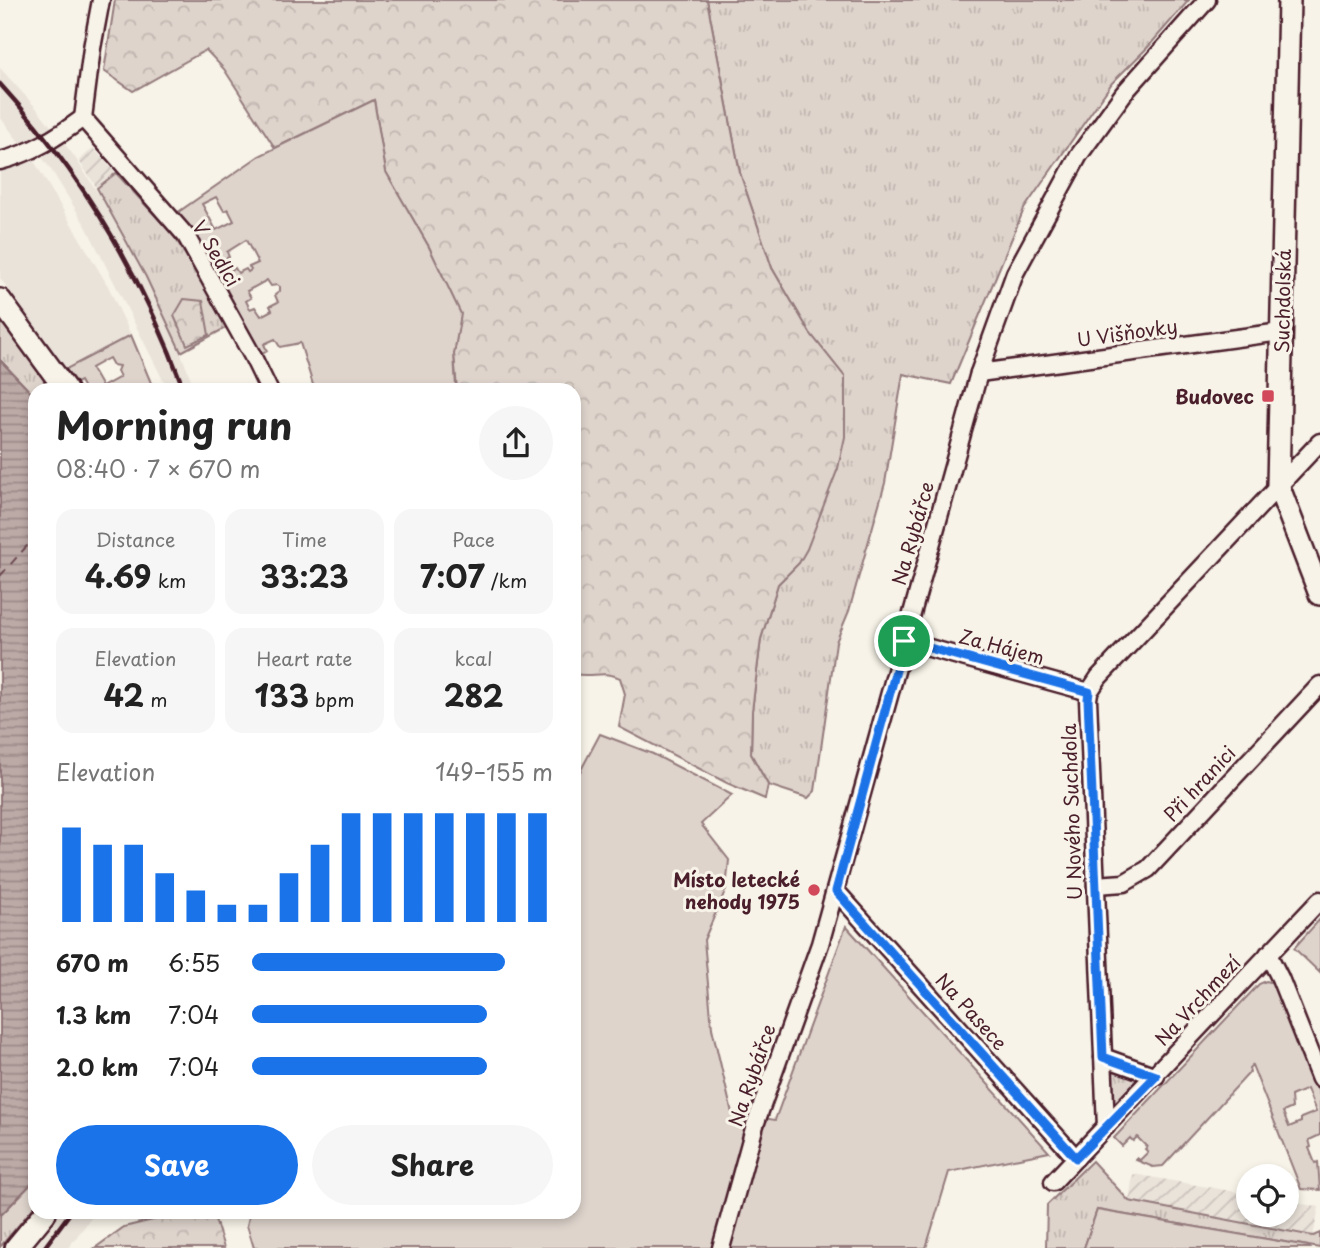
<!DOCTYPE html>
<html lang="en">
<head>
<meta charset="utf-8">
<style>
  body { margin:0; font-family:"Playpen Sans",sans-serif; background:#f6f6f6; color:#222; height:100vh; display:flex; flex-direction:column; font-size:26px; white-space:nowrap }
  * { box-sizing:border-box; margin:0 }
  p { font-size:23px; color:#767676 }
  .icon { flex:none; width:38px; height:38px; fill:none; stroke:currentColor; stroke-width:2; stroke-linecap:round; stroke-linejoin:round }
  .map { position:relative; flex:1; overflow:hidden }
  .drawer { position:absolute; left:28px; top:383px; width:553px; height:836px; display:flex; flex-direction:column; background:#fff; border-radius:21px; box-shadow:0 4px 10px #0003 }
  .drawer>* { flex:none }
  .fabs { position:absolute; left:1236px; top:1164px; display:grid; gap:14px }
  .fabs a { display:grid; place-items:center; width:63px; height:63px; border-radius:50%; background:#fff; box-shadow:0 4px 10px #0003; font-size:35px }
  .pin { position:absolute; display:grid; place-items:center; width:60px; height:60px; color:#fff; margin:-30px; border:4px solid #fff; border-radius:50%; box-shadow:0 2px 7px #0007 }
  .round { display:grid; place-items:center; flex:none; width:74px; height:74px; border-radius:37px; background:#f6f6f6 }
  .summary { display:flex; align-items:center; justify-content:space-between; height:119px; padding:0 28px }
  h1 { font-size:38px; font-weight:700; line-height:52px }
  .metrics { display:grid; grid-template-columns:repeat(3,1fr); gap:10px; height:119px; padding:7px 28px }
  .metrics div { display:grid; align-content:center; border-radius:18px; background:#f6f6f6; text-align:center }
  .metrics b { font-size:30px; font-weight:700 }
  .metrics small { font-size:19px; font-weight:400 }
  .metrics p { font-size:19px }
  .chart { height:196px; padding:14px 28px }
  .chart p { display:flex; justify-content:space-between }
  .chart svg { width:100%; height:126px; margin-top:7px; stroke:#1a73e8; stroke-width:6 }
  .action { display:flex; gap:14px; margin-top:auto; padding:14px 28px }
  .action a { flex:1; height:80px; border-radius:42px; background:#1a73e8; color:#fff; font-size:28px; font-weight:700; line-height:80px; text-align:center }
  .action a+a { background:#f6f6f6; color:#222 }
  ul { padding:0 28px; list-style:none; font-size:23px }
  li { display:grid; grid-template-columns:112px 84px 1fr; align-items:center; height:52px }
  li i { height:18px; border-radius:9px; background:#1a73e8 }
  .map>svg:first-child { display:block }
  .built { fill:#eae3da }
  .industrial { fill:url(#industrial-furrows) }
  .grass { fill:url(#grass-tufts); stroke:#947a7c; stroke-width:2 }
  .forest { fill:url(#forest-crowns); stroke:#947a7c; stroke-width:2 }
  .garden { fill:#ded4cc; stroke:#947a7c; stroke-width:2; fill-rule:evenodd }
  .water { fill:url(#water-rules); stroke:#8e7275; stroke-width:2 }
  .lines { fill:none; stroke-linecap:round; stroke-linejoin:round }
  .ferry { stroke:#6c4950; stroke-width:2; stroke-dasharray:9 7; stroke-linecap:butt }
  .street-casing { stroke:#4a1f2b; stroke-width:21 }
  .secondary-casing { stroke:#4a1f2b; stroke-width:26 }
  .street { stroke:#f7f3e8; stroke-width:16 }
  .secondary { stroke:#f7f3e8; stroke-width:21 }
  .rail { stroke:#4a1f2b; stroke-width:4.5 }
  .route-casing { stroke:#fff; stroke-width:14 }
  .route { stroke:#1a73e8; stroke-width:9 }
  .poi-dot { fill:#d1495b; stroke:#f7f3e8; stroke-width:2.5 }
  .labels { text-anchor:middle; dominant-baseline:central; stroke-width:6; stroke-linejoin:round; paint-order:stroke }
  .street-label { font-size:19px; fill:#4a1f2b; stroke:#f7f3e8 }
  .poi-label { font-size:19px; font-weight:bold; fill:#4a1f2b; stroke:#f7f3e8; text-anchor:end }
</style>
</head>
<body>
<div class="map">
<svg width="1320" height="1248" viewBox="0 0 1320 1248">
  <defs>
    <pattern id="industrial-furrows" width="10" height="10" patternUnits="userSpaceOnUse" patternTransform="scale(1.75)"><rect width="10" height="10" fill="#eae3da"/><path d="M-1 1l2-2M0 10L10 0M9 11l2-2" fill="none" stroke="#cac2bb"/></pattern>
    <pattern id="grass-tufts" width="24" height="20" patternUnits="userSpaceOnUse" patternTransform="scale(1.75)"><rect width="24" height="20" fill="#ded4cc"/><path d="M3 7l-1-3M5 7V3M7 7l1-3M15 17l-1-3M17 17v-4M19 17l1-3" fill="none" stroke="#c0b6af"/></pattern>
    <pattern id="forest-crowns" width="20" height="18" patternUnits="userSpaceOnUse" patternTransform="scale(1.75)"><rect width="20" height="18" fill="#ded4cc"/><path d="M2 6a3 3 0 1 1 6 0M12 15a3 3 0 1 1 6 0" fill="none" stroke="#c0b6af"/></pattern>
    <pattern id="water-rules" width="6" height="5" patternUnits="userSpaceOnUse" patternTransform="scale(1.75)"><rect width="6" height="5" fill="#bcaaa7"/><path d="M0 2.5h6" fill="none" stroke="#9b8a88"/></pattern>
  </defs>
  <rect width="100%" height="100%" fill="#f7f3e8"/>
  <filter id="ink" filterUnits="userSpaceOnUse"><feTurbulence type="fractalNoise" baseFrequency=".0143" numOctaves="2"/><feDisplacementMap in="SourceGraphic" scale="14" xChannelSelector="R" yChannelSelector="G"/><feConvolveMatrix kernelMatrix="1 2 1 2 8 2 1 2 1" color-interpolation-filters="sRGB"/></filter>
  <g filter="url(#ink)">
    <!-- built -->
    <g class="built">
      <path d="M0,68L39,111L74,156L111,213L128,241L172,330L195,390H168L87,228L52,171L30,141L22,146L0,117Z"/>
      <path d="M34,161L108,286L131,335L66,369L0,278V172Z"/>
      <path d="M56,1213H95L68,1248H28Z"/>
    </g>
    <!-- industrial -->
    <g class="industrial">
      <path d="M93,148L116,173L97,188L79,161Z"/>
      <path d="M1133,1174L1248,1194V1214H1286V1201L1319,1207L1313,1236L1129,1201Z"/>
    </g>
    <!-- grass -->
    <g class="grass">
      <path d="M707,0H1189L1148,47L1112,83L1024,209L951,384L903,374L885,483L849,611L836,642L815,791L808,798L768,785L751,754L752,711L761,639L778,584L799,563L838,468L845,377L810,333L772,268L740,173Z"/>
      <path d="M116,173L174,236L229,326L181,352L146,277L97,188Z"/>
      <path d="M0,315L54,390H35V397L0,360Z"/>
      <path d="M1117,1068L1141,1078L1114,1106L1111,1074Z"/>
      <path d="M1092,1161L1129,1201L1313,1236L1320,1233V1248L1097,1210L1084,1248H1046L1047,1205Z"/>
      <path d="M35,1180V1206L0,1247V1216Z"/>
    </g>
    <!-- forest -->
    <g class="forest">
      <path d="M115,0H707L740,173L772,268L810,333L845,377V437L838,468L807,549L799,563L778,584L761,639L752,711L751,754L768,785L765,799L727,783L619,727L625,694L620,678C606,670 590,678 574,674V390H457L454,354L460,314L429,247L386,172L374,100L275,148L224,69L206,50L133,91L104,71Z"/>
      <path d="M184,299L203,301L209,335L187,345L174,316Z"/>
      <path d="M173,1213H213L224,1248H95L124,1227L169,1216Z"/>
    </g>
    <!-- garden -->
    <g class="garden">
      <path d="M374,100L386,172L429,247L461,314L454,354L456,387L450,390L314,388L300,343L280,347L275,339L264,344L267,351L262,354L191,229L177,213L259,156ZM216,197L224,211L228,209L234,221L216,230L202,204ZM246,240L258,263L249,267L251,270L248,272L246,269L238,273L235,268L229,271L223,260L229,257L227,252ZM267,280L271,286L277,285L280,287V291L275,295L278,302L270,306L272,310L261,316L255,307L250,309L246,301L251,298L247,291Z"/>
      <path d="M131,335L154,390H85L80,381L76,383L66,369ZM109,358L113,365L119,366L117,371L120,377L102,387L91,368Z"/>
      <path d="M600,734L653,754L732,795L701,824L729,860L726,889L704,940L712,1028L732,1113L775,1120L846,926L1049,1152L949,1172L926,1248H254L247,1225L250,1213H574V783Z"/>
      <path d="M1320,919V973L1294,948Z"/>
      <path d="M1266,981L1274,983L1320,1095V1135L1309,1140L1311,1147L1309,1148L1315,1163L1318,1162L1320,1190L1301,1189L1252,1065L1249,1068L1250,1072L1163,1166L1153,1167L1136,1160L1137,1158L1140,1160L1148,1152L1145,1149L1147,1147L1137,1137L1133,1141L1130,1138L1122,1146L1114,1138L1259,984ZM1307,1089L1316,1112L1301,1118V1122L1289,1127L1283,1112L1292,1108L1291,1096Z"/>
      <path d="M1097,1210L1308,1246L1310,1248H1084Z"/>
    </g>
    <!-- water -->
    <path class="water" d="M0,360L35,397V1180L0,1216Z"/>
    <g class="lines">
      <!-- ferry -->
      <path class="ferry" d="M0,576L35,537"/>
      <defs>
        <g id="street">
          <path d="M101,0L92,48L83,118L186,236L252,355L269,390"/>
          <path d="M0,161C32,153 57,137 83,118"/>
          <path d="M979,373L1281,332"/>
          <path d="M904,641L1089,692"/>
          <path d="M1096,885L1124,883L1148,869L1320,685"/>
          <path d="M836,891L1076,1158"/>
          <path d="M1268,954L1280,978L1320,1079"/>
          <path d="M1103,1057L1156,1076"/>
          <path d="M1106,1127L1088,699L1089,692L1099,677L1320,442"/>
          <path d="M1053,1182L1320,900"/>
          <path d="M721,1248L755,1125L820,944L979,373L1015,273L1079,155L1124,93L1207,0"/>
        </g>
        <g id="secondary">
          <path d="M1289,0L1278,485L1320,594"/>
          <path d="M0,300L66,390"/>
          <path d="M16,1248L45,1213"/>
        </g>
      </defs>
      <!-- street casing -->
      <use href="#street" class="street-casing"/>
      <!-- secondary casing -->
      <use href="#secondary" class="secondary-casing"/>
      <!-- street -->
      <use href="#street" class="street"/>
      <!-- secondary -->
      <use href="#secondary" class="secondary"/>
      <!-- rail -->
      <g class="rail">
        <path d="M0,84C81,173 143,277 184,390"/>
        <path d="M44,1248L70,1213"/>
      </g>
    </g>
  </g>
  <g class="lines" filter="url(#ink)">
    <defs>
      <path id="route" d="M904,641L1089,692L1088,699L1103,1057L1156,1076L1076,1158L836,891Z"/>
    </defs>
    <!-- route casing -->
    <use href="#route" class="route-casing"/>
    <!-- route -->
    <use href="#route" class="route"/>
  </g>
  <!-- markers -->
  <g class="poi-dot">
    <rect x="1261" y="389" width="14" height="14" rx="3.5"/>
    <circle cx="814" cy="890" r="7"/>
  </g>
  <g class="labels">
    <!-- street labels -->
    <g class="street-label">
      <text transform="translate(217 253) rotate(59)">V Sedlci</text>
      <text transform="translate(1282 301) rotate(-89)">Suchdolská</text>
      <text transform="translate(1127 332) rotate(-8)">U Višňovky</text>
      <text transform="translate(912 533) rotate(-74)">Na Rybářce</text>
      <text transform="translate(1002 646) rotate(15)">Za Hájem</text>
      <text transform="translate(1199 783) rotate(-47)">Při hranici</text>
      <text transform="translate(1071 812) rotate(-92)">U Nového Suchdola</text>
      <text transform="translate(1197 1000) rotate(-47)">Na Vrchmezí</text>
      <text transform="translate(972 1011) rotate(48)">Na Pasece</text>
      <text transform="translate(751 1075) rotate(-71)">Na Rybářce</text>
    </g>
    <!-- poi labels -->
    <g class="poi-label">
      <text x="1254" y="396">Budovec</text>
      <text x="800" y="879">Místo letecké<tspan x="800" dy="22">nehody 1975</tspan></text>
    </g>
  </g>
</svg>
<div class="fabs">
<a><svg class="icon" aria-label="locate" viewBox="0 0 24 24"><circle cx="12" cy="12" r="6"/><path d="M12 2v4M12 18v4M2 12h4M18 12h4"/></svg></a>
</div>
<div class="pin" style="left:904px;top:641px;background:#1e9e55"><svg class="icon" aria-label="arrive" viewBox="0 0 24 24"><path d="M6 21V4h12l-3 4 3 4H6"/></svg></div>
<section class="drawer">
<div class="summary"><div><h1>Morning run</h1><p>08:40 · 7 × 670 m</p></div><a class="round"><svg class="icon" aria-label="share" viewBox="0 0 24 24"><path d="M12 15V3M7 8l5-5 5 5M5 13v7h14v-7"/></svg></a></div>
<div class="metrics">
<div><p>Distance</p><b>4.69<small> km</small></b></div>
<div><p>Time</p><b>33:23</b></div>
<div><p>Pace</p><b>7:07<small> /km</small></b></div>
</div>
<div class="metrics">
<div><p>Elevation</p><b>42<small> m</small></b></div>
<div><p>Heart rate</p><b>133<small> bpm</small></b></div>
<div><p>kcal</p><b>282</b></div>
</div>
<div class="chart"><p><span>Elevation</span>149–155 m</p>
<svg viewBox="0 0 160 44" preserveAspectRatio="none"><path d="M5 44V11M15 44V17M25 44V17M35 44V27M45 44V33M55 44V38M65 44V38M75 44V27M85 44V17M95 44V6M105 44V6M115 44V6M125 44V6M135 44V6M145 44V6M155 44V6"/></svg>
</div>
<ul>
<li><b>670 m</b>6:55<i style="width:84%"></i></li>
<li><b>1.3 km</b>7:04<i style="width:78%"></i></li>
<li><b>2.0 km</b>7:04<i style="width:78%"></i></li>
</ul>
<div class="action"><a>Save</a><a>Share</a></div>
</section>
</div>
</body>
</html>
